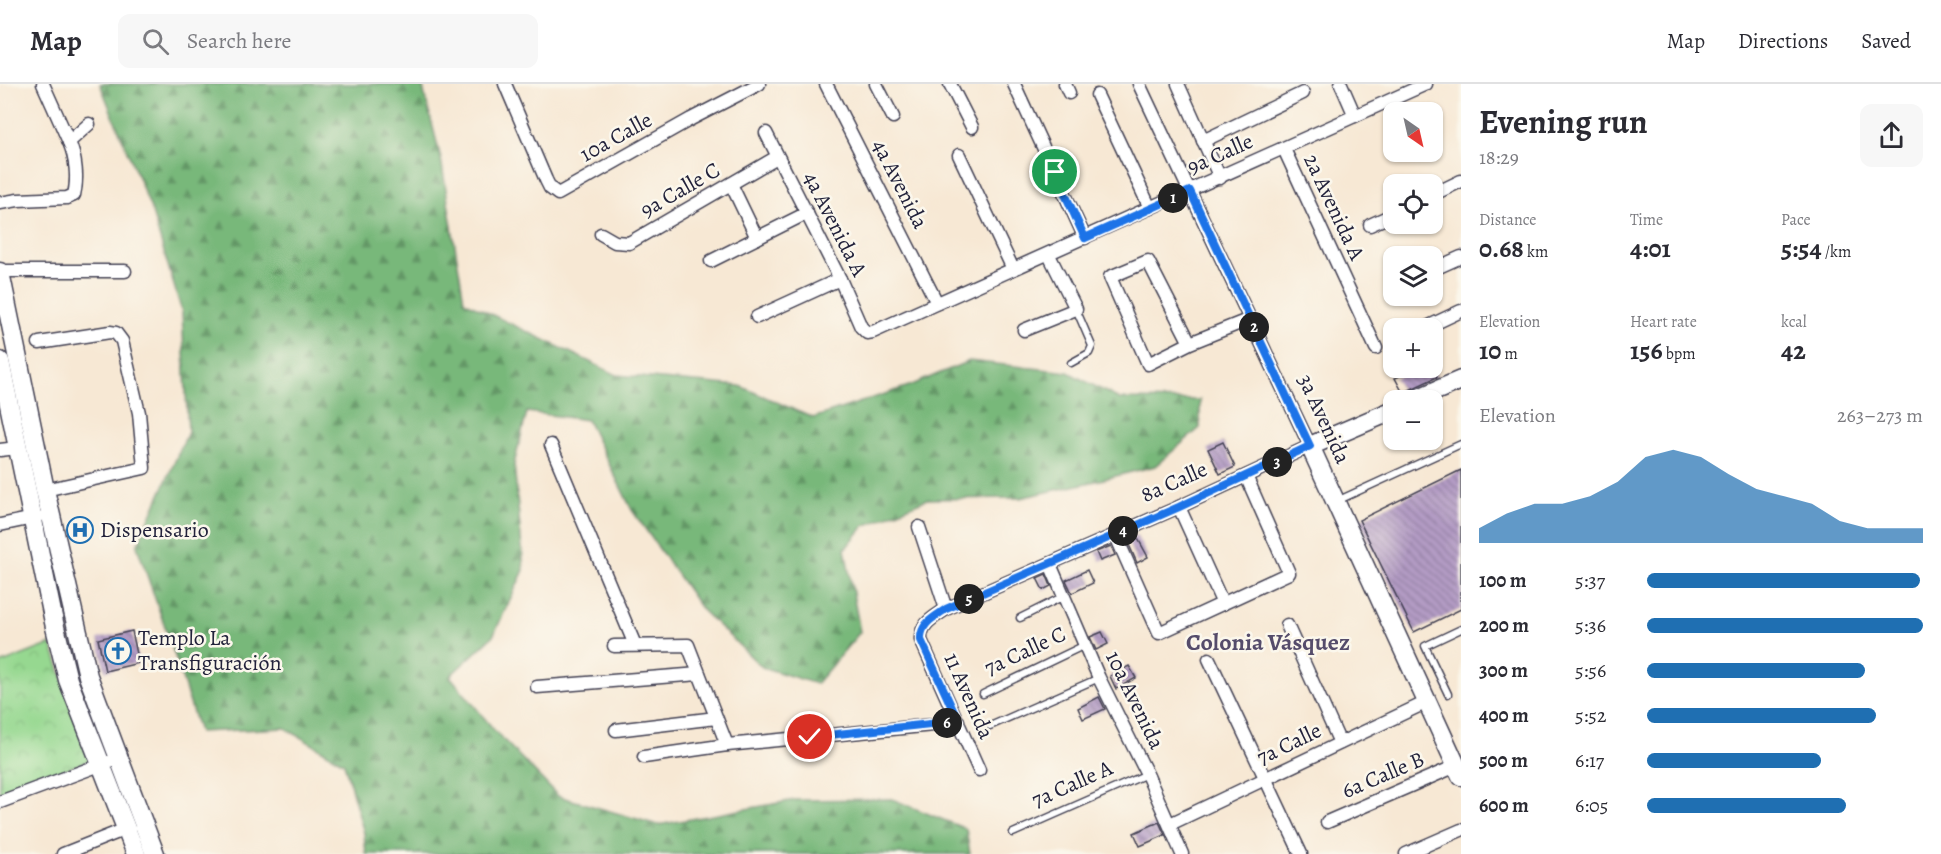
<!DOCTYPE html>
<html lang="en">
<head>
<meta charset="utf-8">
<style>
  body { margin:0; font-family:Alegreya,serif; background:#f7f7f7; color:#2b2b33; height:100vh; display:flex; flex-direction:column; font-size:22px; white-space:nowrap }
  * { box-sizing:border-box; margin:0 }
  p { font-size:20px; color:#7c7c81 }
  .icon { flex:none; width:33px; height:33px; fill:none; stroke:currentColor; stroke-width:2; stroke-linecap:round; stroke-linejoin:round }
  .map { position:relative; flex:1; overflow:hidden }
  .drawer { display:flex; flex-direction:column; background:#fff; width:480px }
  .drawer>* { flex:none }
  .needle { width:39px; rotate:146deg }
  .buttons { position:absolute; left:1383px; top:18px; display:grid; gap:12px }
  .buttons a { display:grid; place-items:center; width:60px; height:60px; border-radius:12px; background:#fff; box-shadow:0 2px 4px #0004; font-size:30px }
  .pin { position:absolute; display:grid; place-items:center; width:51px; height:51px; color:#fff; margin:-26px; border:3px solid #fff; border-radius:50%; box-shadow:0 2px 6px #0007 }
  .km { position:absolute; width:30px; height:30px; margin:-15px; border-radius:50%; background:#222; color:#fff; font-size:16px; line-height:30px; text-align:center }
  .round { display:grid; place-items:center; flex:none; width:63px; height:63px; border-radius:12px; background:#f7f7f7 }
  .head { display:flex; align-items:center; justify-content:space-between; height:102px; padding:0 18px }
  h1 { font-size:33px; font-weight:700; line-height:45px }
  .stats { display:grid; grid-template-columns:repeat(3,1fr); gap:9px; height:102px; padding:6px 18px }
  .stats div { display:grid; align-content:center }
  .stats b { font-size:26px; font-weight:700 }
  .stats small { font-size:16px; font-weight:400 }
  .stats p { font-size:16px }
  .chart { height:168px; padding:12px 18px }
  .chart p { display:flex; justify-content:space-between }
  .chart svg { width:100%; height:108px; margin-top:6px; fill:#1f6fb2; opacity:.7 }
  ul { padding:0 18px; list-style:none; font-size:20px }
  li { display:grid; grid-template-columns:96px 72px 1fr; align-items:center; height:45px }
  li i { height:15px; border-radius:8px; background:#1f6fb2 }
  header { display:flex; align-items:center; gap:36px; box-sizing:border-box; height:84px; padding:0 30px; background:#fff; border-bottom:2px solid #e1e1e2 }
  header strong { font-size:28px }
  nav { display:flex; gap:33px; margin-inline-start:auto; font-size:21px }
  .search { width:420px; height:54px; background:#f7f7f7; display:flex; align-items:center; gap:15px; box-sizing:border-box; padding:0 21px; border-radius:12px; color:#7c7c81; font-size:22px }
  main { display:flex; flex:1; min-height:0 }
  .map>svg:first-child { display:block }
  .forest { fill:url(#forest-firs); stroke:#4d6d5a; stroke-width:1.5 }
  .park { fill:url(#park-crowns); stroke:#5c7d66; stroke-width:1.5 }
  .building { fill:url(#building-back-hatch) }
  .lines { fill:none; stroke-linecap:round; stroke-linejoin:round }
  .lane-casing { stroke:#424052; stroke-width:9 }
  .street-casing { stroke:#424052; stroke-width:15 }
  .secondary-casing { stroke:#424052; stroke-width:21 }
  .lane { stroke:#fff; stroke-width:6 }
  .street { stroke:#fff; stroke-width:12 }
  .secondary { stroke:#fff; stroke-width:18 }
  .route-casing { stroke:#fff; stroke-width:12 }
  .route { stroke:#1a73e8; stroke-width:8 }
  .labels { text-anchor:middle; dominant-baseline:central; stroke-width:5; stroke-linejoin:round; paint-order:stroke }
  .street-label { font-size:22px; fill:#22223b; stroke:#fbf7ec }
  .poi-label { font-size:22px; fill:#22223b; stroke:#fbf7ec; text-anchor:start }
  .neighbourhood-label { font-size:24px; font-weight:bold; fill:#554c6b; stroke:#fbf7ec }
</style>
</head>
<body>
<header>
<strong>Map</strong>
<div class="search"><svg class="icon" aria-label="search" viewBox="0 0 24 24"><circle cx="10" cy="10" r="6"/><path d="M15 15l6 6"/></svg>Search here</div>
<nav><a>Map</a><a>Directions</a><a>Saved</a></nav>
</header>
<main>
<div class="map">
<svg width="1461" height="770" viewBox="0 0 1461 770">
  <defs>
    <pattern id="forest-firs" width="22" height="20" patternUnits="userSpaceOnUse" patternTransform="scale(1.5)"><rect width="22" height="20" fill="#78b87a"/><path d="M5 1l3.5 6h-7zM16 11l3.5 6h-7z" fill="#629565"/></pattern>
    <pattern id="park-crowns" width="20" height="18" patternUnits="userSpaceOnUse" patternTransform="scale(1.5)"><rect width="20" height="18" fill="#96d890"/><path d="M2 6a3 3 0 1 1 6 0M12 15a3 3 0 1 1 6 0" fill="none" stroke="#81b97d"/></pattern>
    <pattern id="building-back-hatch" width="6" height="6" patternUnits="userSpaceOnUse" patternTransform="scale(1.5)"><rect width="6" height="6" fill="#b39bc4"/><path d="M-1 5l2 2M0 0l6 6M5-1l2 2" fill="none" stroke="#917ea0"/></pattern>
  </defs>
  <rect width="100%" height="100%" fill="#fbf7ec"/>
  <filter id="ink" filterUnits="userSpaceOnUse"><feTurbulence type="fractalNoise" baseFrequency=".0167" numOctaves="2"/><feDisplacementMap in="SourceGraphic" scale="12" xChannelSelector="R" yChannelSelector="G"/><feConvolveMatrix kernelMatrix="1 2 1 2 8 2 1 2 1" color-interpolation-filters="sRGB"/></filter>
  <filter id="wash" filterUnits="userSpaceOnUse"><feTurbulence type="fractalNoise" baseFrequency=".008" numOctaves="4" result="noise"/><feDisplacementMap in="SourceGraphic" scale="24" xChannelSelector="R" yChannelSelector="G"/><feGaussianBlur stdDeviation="1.35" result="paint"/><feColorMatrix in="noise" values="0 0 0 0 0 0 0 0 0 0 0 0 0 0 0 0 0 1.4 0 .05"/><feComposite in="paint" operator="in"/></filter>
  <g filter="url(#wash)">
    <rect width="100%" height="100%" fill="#f7e8d4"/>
    <!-- forest -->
    <path class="forest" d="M100,0H422L441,75L464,217L617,291L740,302L813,334L912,301L969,277L1068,288L1119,315L1200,316V344L1155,382L1096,397L1020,414L927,415L864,442L845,465L860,548L816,600L762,583L702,526L632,426L587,336L527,328L514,380L524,486L493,552L450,592L495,647L558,712L658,741L795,716L892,715L966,745L970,770H366L364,749L344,679L285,644L199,648L176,575L137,462L188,348L182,228L151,125Z"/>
    <!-- park -->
    <path class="park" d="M51,560L91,676L0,710V580Z"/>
    <g id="blocks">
      <!-- building -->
      <g class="building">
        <path d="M1419,284H1432L1437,293L1403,309L1395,294Z"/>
        <path d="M1223,358L1235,383L1220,390L1208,365Z"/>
        <path d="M1461,386V525L1414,548L1359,436Z"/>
        <path d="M1136,451L1148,473L1137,479L1127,456Z"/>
        <path d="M1111,462L1115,471L1100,477L1096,468Z"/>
        <path d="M1087,486L1093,499L1072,509L1066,496Z"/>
        <path d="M1046,490L1051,502L1043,506L1037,494Z"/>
        <path d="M132,547L139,579L105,587L98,555Z"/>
        <path d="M1102,548L1108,560L1096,566L1090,553Z"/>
        <path d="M1129,582L1136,594L1116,605L1110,592Z"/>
        <path d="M1099,613L1105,625L1083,635L1078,624Z"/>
        <path d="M1159,738L1165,751L1140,762L1134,749Z"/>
      </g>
    </g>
  </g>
  <g filter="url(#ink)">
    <use href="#blocks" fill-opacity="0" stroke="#424052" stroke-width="1.5"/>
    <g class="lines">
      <defs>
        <g id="lane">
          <path d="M1071,279L1089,269L1092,262L1076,225"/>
          <path d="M1339,416L1461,360"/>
          <path d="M1020,534L1064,512"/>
          <path d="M983,610L1085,561"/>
          <path d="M1448,610L1425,562L1461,545"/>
          <path d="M990,642L1099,594"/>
          <path d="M1013,749L1147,690"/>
        </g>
        <g id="street">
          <path d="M43,0L69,58"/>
          <path d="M505,0L546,96L550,104L558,110L691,35L759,0"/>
          <path d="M826,0L937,219"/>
          <path d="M876,0L893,33"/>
          <path d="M950,0L972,43"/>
          <path d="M1014,0L1085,154"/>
          <path d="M1065,0L1069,9"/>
          <path d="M1178,0L1220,94"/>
          <path d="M1341,0L1355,32"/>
          <path d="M1097,11L1150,124"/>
          <path d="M766,49L840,195L861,243L867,249L873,248L1426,0"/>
          <path d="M1203,57L1303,9"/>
          <path d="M1284,65L1376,264"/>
          <path d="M959,71L1013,185"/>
          <path d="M731,100L757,154"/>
          <path d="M1432,111L1461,97"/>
          <path d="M0,119L18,116L67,114L74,111C78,95 76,74 69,58L89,40"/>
          <path d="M1370,141L1394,130"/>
          <path d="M601,150L615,158L629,159L777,73"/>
          <path d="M711,177L807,129"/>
          <path d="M1432,186L1461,173"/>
          <path d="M0,187H125"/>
          <path d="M757,233L840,195"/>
          <path d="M1425,244L1461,227"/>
          <path d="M1024,246L1076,225L1049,171"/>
          <path d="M39,259L110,248L116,249L122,257L139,329L144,384L45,406"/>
          <path d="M1190,259L1148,177L1110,193L1148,280L1190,259L1250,235"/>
          <path d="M551,361L635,561"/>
          <path d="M0,366L17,364"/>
          <path d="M1179,423L1223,520"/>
          <path d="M0,441L38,433"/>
          <path d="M919,443L946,525"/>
          <path d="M1115,450L1159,549L1289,489L1246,392"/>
          <path d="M1050,480L1099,594L1147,690L1182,770"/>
          <path d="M1287,541L1340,659"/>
          <path d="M614,562L688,561L727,661"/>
          <path d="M1209,575L1301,770"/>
          <path d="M537,603L699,590"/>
          <path d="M616,646L716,634"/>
          <path d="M644,673L727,661L944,640L958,637"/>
          <path d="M979,686L921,556C920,540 933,534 946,525L1179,423L1310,362L1139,0"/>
          <path d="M0,718L108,678"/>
          <path d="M1327,738L1456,682"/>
          <path d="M1170,740L1427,618"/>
          <path d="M63,770L126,745"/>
          <path d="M1406,770L1461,746"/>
        </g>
        <g id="secondary">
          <path d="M0,188L45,406L88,592L155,770"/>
          <path d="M0,277L55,543L68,596L136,770"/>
          <path d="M1414,316L1461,296"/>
          <path d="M1394,326L1310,362L1461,692"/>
        </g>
      </defs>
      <!-- lane casing -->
      <use href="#lane" class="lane-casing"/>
      <!-- street casing -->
      <use href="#street" class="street-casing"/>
      <!-- secondary casing -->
      <use href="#secondary" class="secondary-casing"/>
      <!-- lane -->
      <use href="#lane" class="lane"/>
      <!-- street -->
      <use href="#street" class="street"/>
      <!-- secondary -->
      <use href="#secondary" class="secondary"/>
    </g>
  </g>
  <g class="lines" filter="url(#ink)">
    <defs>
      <path id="route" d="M810,653L958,637L921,556C920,540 933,534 946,525L1179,423L1310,362L1190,107L1085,154L1055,88"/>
    </defs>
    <!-- route casing -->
    <use href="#route" class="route-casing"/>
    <!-- route -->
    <use href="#route" class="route"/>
  </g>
  <!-- icons -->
  <defs>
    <symbol id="hospital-ring" viewBox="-11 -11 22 22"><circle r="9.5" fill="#fbf7ec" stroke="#1f6fb2" stroke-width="1.5"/><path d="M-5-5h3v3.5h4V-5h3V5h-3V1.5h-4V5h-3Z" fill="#1f6fb2"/></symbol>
    <symbol id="church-ring" viewBox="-11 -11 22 22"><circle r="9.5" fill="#fbf7ec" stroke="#1f6fb2" stroke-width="1.5"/><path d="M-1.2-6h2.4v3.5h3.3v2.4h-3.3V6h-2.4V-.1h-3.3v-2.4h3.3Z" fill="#1f6fb2"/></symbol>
  </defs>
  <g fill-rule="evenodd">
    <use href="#hospital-ring" x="65" y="431" width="30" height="30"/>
    <use href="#church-ring" x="103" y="552" width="30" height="30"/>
  </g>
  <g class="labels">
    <!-- street labels -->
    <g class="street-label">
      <text transform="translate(616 53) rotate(-29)">10a Calle</text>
      <text transform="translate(1220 70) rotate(-24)">9a Calle</text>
      <text transform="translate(900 100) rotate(63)">4a Avenida</text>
      <text transform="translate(680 106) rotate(-30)">9a Calle C</text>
      <text transform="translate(1334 123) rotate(65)">2a Avenida A</text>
      <text transform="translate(835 140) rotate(63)">4a Avenida A</text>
      <text transform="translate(1324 335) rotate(65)">3a Avenida</text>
      <text transform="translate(1174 398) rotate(-24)">8a Calle</text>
      <text transform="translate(1025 567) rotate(-25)">7a Calle C</text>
      <text transform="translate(969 612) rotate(66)">11 Avenida</text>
      <text transform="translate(1135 616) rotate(64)">10a Avenida</text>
      <text transform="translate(1289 660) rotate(-26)">7a Calle</text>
      <text transform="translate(1383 691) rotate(-23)">6a Calle B</text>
      <text transform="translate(1072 700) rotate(-24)">7a Calle A</text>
    </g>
    <!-- poi labels -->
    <g class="poi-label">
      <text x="100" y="446">Dispensario</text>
      <text x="138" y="554">Templo La<tspan x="138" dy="25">Transfiguración</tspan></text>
    </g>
    <!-- neighbourhood labels -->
    <g class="neighbourhood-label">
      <text x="1268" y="558">Colonia Vásquez</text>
    </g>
  </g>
</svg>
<div class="buttons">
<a><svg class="needle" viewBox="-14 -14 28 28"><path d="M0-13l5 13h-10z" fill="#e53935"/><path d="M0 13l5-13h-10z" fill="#7c7c81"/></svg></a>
<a><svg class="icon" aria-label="locate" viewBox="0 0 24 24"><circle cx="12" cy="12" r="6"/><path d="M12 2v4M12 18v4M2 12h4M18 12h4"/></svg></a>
<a><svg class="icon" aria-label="layers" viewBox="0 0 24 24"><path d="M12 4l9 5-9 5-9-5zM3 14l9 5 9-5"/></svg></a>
<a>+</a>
<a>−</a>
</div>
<div class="pin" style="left:1055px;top:88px;background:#1e9e55"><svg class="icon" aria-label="arrive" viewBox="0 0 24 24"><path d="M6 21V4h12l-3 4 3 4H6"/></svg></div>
<div class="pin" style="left:810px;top:653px;background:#d93025"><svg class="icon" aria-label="check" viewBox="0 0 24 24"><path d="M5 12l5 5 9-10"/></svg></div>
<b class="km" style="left:1173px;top:114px">1</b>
<b class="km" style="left:1254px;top:243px">2</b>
<b class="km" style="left:1277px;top:378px">3</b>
<b class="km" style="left:1123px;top:447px">4</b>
<b class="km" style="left:969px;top:515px">5</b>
<b class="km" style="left:947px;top:639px">6</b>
</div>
<section class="drawer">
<div class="head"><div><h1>Evening run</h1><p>18:29</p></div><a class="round"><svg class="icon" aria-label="share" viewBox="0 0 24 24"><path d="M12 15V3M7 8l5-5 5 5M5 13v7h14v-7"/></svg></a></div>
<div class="stats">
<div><p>Distance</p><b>0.68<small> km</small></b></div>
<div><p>Time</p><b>4:01</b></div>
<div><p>Pace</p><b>5:54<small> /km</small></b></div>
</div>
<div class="stats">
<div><p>Elevation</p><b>10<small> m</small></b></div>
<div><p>Heart rate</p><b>156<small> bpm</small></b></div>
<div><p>kcal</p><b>42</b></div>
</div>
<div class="chart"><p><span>Elevation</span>263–273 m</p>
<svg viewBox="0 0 160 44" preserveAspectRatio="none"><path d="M0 44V38L10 32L20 28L30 28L40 25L50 19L60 9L70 6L80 9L90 16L100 22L110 25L120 28L130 35L140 38L150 38L160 38V44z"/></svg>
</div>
<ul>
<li><b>100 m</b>5:37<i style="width:99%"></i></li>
<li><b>200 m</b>5:36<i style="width:100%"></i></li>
<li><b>300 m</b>5:56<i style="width:79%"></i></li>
<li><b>400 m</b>5:52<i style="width:83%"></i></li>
<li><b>500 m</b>6:17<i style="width:63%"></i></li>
<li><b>600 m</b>6:05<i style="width:72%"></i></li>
</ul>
</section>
</main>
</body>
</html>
